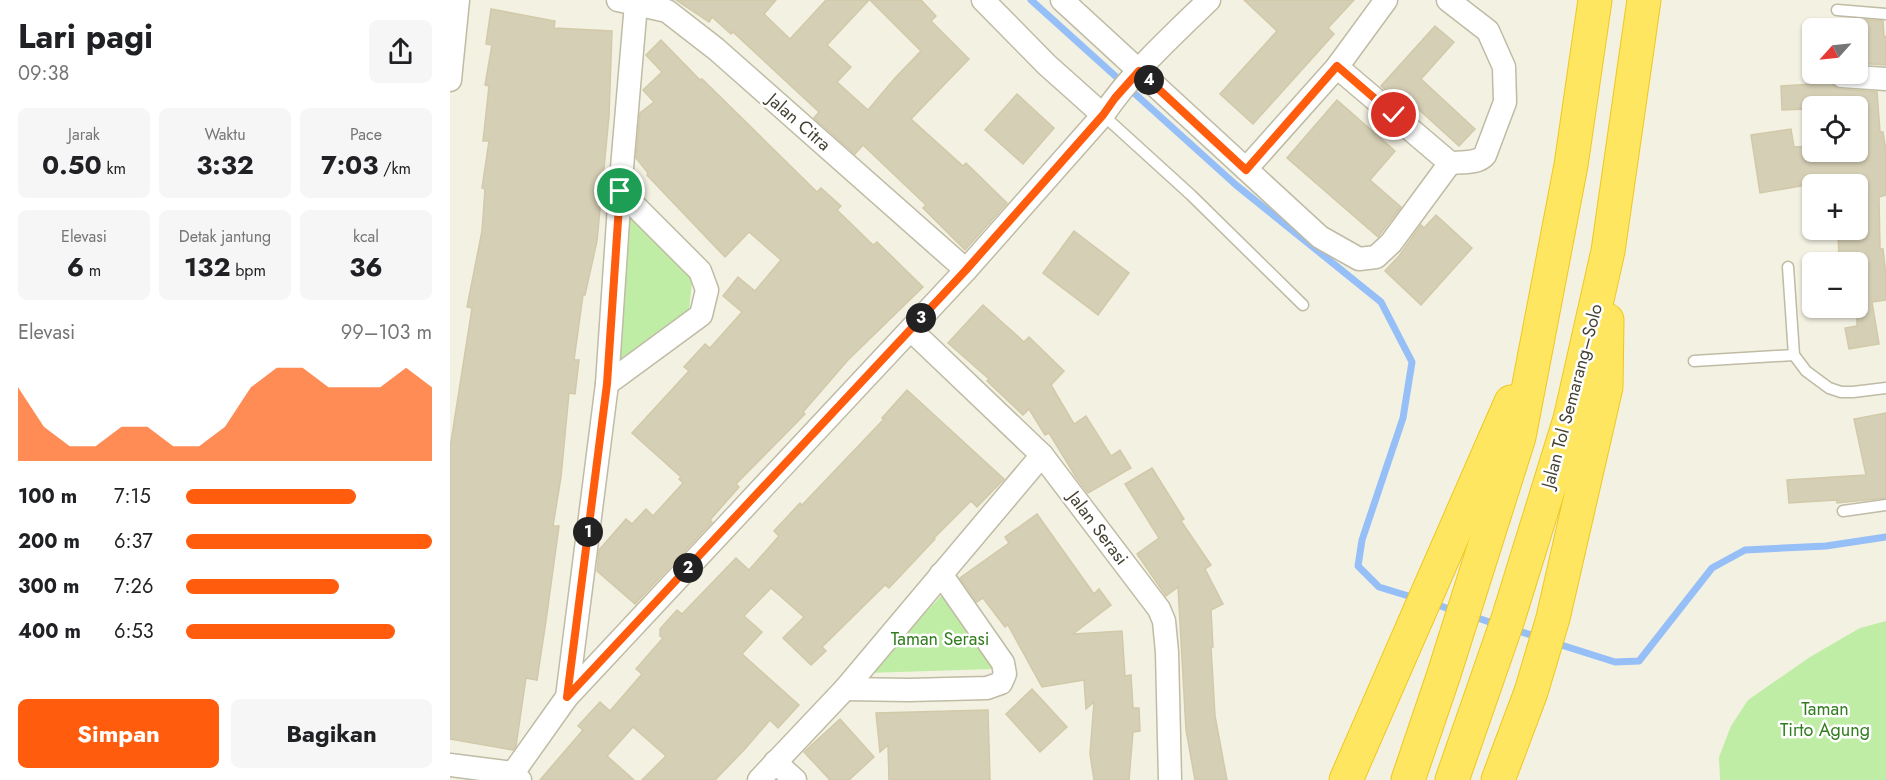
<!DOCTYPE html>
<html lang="id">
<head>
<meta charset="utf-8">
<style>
  body { margin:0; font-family:Jost,sans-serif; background:#f6f6f6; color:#202124; height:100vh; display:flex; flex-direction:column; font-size:22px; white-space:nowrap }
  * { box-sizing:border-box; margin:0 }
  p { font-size:20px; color:#757577 }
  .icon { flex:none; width:33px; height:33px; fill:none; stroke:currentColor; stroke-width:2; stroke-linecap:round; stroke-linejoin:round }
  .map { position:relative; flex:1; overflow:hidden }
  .details { display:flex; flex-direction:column; background:#fff; width:450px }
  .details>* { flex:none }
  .needle { width:39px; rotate:243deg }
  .controls { position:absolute; left:1352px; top:18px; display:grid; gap:12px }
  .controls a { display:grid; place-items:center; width:66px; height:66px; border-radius:9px; background:#fff; box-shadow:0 2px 4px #0004; font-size:30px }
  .pin { position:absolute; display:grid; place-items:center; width:51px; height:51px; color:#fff; margin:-26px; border:3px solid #fff; border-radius:50%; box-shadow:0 2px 6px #0007 }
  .km { position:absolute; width:30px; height:30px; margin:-15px; border-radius:50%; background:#222; color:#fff; font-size:16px; line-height:30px; text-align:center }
  .round { display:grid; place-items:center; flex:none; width:63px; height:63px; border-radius:9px; background:#f6f6f6 }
  .head { display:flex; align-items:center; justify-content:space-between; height:102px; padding:0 18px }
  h1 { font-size:33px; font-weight:700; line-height:45px }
  .metrics { display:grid; grid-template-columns:repeat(3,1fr); gap:9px; height:102px; padding:6px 18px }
  .metrics div { display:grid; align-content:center; border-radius:9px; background:#f6f6f6; text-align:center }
  .metrics b { font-size:26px; font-weight:700 }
  .metrics small { font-size:16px; font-weight:400 }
  .metrics p { font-size:16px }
  .chart { height:168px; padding:12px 18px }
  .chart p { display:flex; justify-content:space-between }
  .chart svg { width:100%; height:108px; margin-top:6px; fill:#ff5c0d; opacity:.7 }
  .action { display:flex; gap:12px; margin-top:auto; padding:12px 18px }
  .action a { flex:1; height:69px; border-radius:9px; background:#ff5c0d; color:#fff; font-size:24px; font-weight:700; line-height:69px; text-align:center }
  .action a+a { background:#f6f6f6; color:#202124 }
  ul { padding:0 18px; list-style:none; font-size:20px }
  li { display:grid; grid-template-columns:96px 72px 1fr; align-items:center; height:45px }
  li i { height:15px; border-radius:8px; background:#ff5c0d }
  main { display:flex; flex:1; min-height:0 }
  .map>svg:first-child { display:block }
  .green { fill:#c0eda5 }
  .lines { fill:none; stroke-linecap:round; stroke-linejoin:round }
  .stream { stroke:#96bff8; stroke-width:7 }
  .building { fill:#d5cfb6; stroke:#d2c9a9; stroke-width:1.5 }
  .lane-casing { stroke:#bfbba4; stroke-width:13 }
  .street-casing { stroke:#bfbba4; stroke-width:25 }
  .highway-casing { stroke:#efc720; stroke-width:35 }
  .lane { stroke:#fff; stroke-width:10 }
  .street { stroke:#fff; stroke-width:22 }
  .highway { stroke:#ffe661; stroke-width:33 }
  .route-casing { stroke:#fff; stroke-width:12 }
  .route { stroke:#ff5c0d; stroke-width:8 }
  .labels { text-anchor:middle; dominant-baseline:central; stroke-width:5; stroke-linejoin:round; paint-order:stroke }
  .street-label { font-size:18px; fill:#454132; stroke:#fff }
  .park-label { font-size:18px; fill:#327d1f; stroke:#fff }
</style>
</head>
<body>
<main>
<section class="details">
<div class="head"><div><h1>Lari pagi</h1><p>09:38</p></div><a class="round"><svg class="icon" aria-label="share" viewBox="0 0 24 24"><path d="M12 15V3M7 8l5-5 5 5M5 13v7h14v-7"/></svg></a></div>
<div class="metrics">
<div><p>Jarak</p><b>0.50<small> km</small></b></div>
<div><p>Waktu</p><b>3:32</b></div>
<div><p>Pace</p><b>7:03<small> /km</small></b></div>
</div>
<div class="metrics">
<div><p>Elevasi</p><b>6<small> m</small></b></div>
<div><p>Detak jantung</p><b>132<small> bpm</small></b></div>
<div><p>kcal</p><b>36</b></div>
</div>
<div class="chart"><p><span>Elevasi</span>99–103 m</p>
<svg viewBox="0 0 160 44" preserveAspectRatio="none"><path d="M0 44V14L10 30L20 38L30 38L40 30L50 30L60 38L70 38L80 30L90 14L100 6L110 6L120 14L130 14L140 14L150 6L160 14V44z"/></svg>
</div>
<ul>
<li><b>100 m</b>7:15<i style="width:69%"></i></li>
<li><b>200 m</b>6:37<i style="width:100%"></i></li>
<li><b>300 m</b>7:26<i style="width:62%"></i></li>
<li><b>400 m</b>6:53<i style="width:85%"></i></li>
</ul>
<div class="action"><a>Simpan</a><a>Bagikan</a></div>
</section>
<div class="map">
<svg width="1436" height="780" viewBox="0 0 1436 780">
  <rect width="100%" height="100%" fill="#f3f1e2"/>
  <!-- green -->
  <g class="green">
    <path d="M175,204L243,273L239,310L158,384Z"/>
    <path d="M493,594L542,669L418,673Z"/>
    <path d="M1436,621V780H1270L1269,757L1281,726L1298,700L1360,657L1410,628Z"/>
  </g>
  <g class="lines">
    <!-- stream -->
    <g class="stream">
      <path d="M581,0L786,185L931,302L962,362L953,418L912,540L908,566L929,587L965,598"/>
      <path d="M982,603L1005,611"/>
      <path d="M1022,616L1048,625"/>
      <path d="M1065,630L1088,637"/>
      <path d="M1105,643L1165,662L1189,661L1262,568L1295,550L1376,546L1436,537"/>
    </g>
  </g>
  <!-- building -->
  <g class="building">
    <path d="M226,0H326L314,14L340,39L376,0H419L377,45L401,67L387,82L418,110L445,78L471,51L420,0H471L486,16L481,21L519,59L461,119L513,166L516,163L557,203L515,250L473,208L476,205L413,145L405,154L364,118L369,112L283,32L281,34L262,17L259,22Z"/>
    <path d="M794,0H904L878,28L884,34L803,124L770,94L827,31Z"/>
    <path d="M41,9L105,21L104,28L162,31L159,116L147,241L135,295H133L124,360H129L125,394L119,393L111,477L103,526H109L96,621L87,680L76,678L66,746L63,750L0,739V448L22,308L17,307L32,231L35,189L32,188L39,141H33L39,86L35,85L42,45L36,44Z"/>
    <path d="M1407,19L1433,21L1434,37L1436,36V65L1407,63Z"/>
    <path d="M985,26L1004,42L971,79L1025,129L1009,146L955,97L950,103L931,86Z"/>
    <path d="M211,40L250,80L252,79L367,192L371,188L391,206L387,210L423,245L427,242L473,287L398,360L353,412L355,414L286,484L289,487L260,520L262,522L185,604L147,571L149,550L176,519L182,524L196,509L203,516L233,483L229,479L231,477L182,433L239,371L234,367L255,344L260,348L292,312L273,296L288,277L305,291L331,260L299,232L275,257L197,175L198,173L186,158L190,113L204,102L193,90L212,72L196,55Z"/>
    <path d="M1381,83L1385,87L1391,89L1427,92L1430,132H1433L1436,151V195L1429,197L1430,249H1433L1436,276V300L1422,302L1429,344L1399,349L1395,328L1407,326V262H1389L1388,230H1407V184H1362L1310,193L1301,135L1341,129L1344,147L1362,146V152H1407V106H1356V109L1332,110L1331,86Z"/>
    <path d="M567,94L604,128L573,164L535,130Z"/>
    <path d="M887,100L945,151L920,180L951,207L928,237L837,158Z"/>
    <path d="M986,215L1022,248L971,305L935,271L949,256L971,225L974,228Z"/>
    <path d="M624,231L679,273L648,315L593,273Z"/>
    <path d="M533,305L574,342L579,337L614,371L601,385L624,424L636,416L661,456L670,450L681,468L638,493L626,477L599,433L595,435L579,409L573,415L537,381L539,379L498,343Z"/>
    <path d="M457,390L554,479L527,507L521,501L484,538L485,539L439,588L435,585L372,647L376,651L361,665L333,638L354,617L321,588L294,616L312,632L292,654L349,705L328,728L320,720L294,750L265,780H192L216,756L183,727L157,756L184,780H90L133,730L128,726L150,702L160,711L192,674L186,669L213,638L210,636V629L227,610L232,614L286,558L299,570L329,536L324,531L350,503L352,505L434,419L432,418Z"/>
    <path d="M1436,413V498L1387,503V500L1339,503L1337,480L1416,475L1404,419Z"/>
    <path d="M702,468L734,519L731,521L761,565L755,569L773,604L761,610L763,647H761L765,716L777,780H745L736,730L728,587L716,596L687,554L709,538L675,484Z"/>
    <path d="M587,514L644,594L649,589L661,605L623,634L672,631L675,676L681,675L683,708H689L690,731L683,732L679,780H644L640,754L644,702L636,709L634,680L592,687L558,625L555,627L533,598L527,602L510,578L559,543L555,537Z"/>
    <path d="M582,689L617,727L590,752L556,714Z"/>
    <path d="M538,710L540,780H439L438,745L430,752L426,713Z"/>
    <path d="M390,719L424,757L399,780H380L354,752Z"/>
  </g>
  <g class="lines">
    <defs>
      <g id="lane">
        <path d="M1387,10L1436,14"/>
        <path d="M653,115L741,195L853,305"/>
        <path d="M1338,267L1344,355L1356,371L1379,388L1391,392H1403L1436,388"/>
        <path d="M1244,361L1344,355"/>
        <path d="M1393,511L1436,505"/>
      </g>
      <g id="street">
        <path d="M168,0L217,11L266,49L516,270"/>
        <path d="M533,0L597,65L653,115"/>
        <path d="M612,0L870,237L909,259L926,257L941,243L1000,163"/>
        <path d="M936,0L887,67L1000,163C1011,162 1028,164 1035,155L1055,102L1054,67L1038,31L998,0"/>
        <path d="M1392,76L1436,79"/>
        <path d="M0,80L8,0"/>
        <path d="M796,169L887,67"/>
        <path d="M461,330L592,455L709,609L714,621L717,652L720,780"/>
        <path d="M157,384L251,315L257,290L250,271L170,191"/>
        <path d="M395,689L459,690L537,688L551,683L555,674L553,663L491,574"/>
        <path d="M117,697L157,384L170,191L186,4"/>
        <path d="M325,762L345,780"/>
        <path d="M0,765L63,773L70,780"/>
        <path d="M63,773L117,697L516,270L653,115C682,72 722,36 759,0"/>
        <path d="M309,780L395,689L592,455"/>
      </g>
      <g id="highway">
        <path d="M896,780L1061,402"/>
        <path d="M958,780L993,677L1069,437L1121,165L1145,0"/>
        <path d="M1002,780L1058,619L1120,419L1158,251L1194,0"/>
        <path d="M1048,780L1081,692L1103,618L1156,387L1157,320"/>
      </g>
    </defs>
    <!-- lane casing -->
    <use href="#lane" class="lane-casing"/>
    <!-- street casing -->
    <use href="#street" class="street-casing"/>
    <!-- highway casing -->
    <use href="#highway" class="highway-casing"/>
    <!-- lane -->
    <use href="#lane" class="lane"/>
    <!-- street -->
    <use href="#street" class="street"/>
    <!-- highway -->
    <use href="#highway" class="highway"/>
  </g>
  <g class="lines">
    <defs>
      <path id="route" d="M170,191L157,384L117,697L516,270L653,115L665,98L689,71L796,170L887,66L944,115"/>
    </defs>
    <!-- route casing -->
    <use href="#route" class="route-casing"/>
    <!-- route -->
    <use href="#route" class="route"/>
  </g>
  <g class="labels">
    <!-- street labels -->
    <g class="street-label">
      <text transform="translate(349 122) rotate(41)">Jalan Citra</text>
      <text transform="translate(1122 396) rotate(-75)">Jalan Tol Semarang–Solo</text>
      <text transform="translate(648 528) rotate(53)">Jalan Serasi</text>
    </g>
    <!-- park labels -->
    <g class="park-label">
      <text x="490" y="639">Taman Serasi</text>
      <text x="1375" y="709">Taman<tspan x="1375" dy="21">Tirto Agung</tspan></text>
    </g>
  </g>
</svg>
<div class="controls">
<a><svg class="needle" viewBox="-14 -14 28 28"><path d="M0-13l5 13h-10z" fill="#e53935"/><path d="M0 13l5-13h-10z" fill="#757577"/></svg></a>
<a><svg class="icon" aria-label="locate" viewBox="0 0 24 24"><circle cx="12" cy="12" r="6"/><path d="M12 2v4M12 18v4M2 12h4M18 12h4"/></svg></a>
<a>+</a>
<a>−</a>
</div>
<div class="pin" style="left:170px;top:191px;background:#1e9e55"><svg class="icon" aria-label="arrive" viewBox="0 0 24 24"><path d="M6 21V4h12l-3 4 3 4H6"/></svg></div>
<div class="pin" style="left:944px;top:115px;background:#d93025"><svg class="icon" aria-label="check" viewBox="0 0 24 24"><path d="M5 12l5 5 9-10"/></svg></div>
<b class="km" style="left:138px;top:532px">1</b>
<b class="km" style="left:238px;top:568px">2</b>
<b class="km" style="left:471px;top:318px">3</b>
<b class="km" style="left:699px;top:80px">4</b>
</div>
</main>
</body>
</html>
